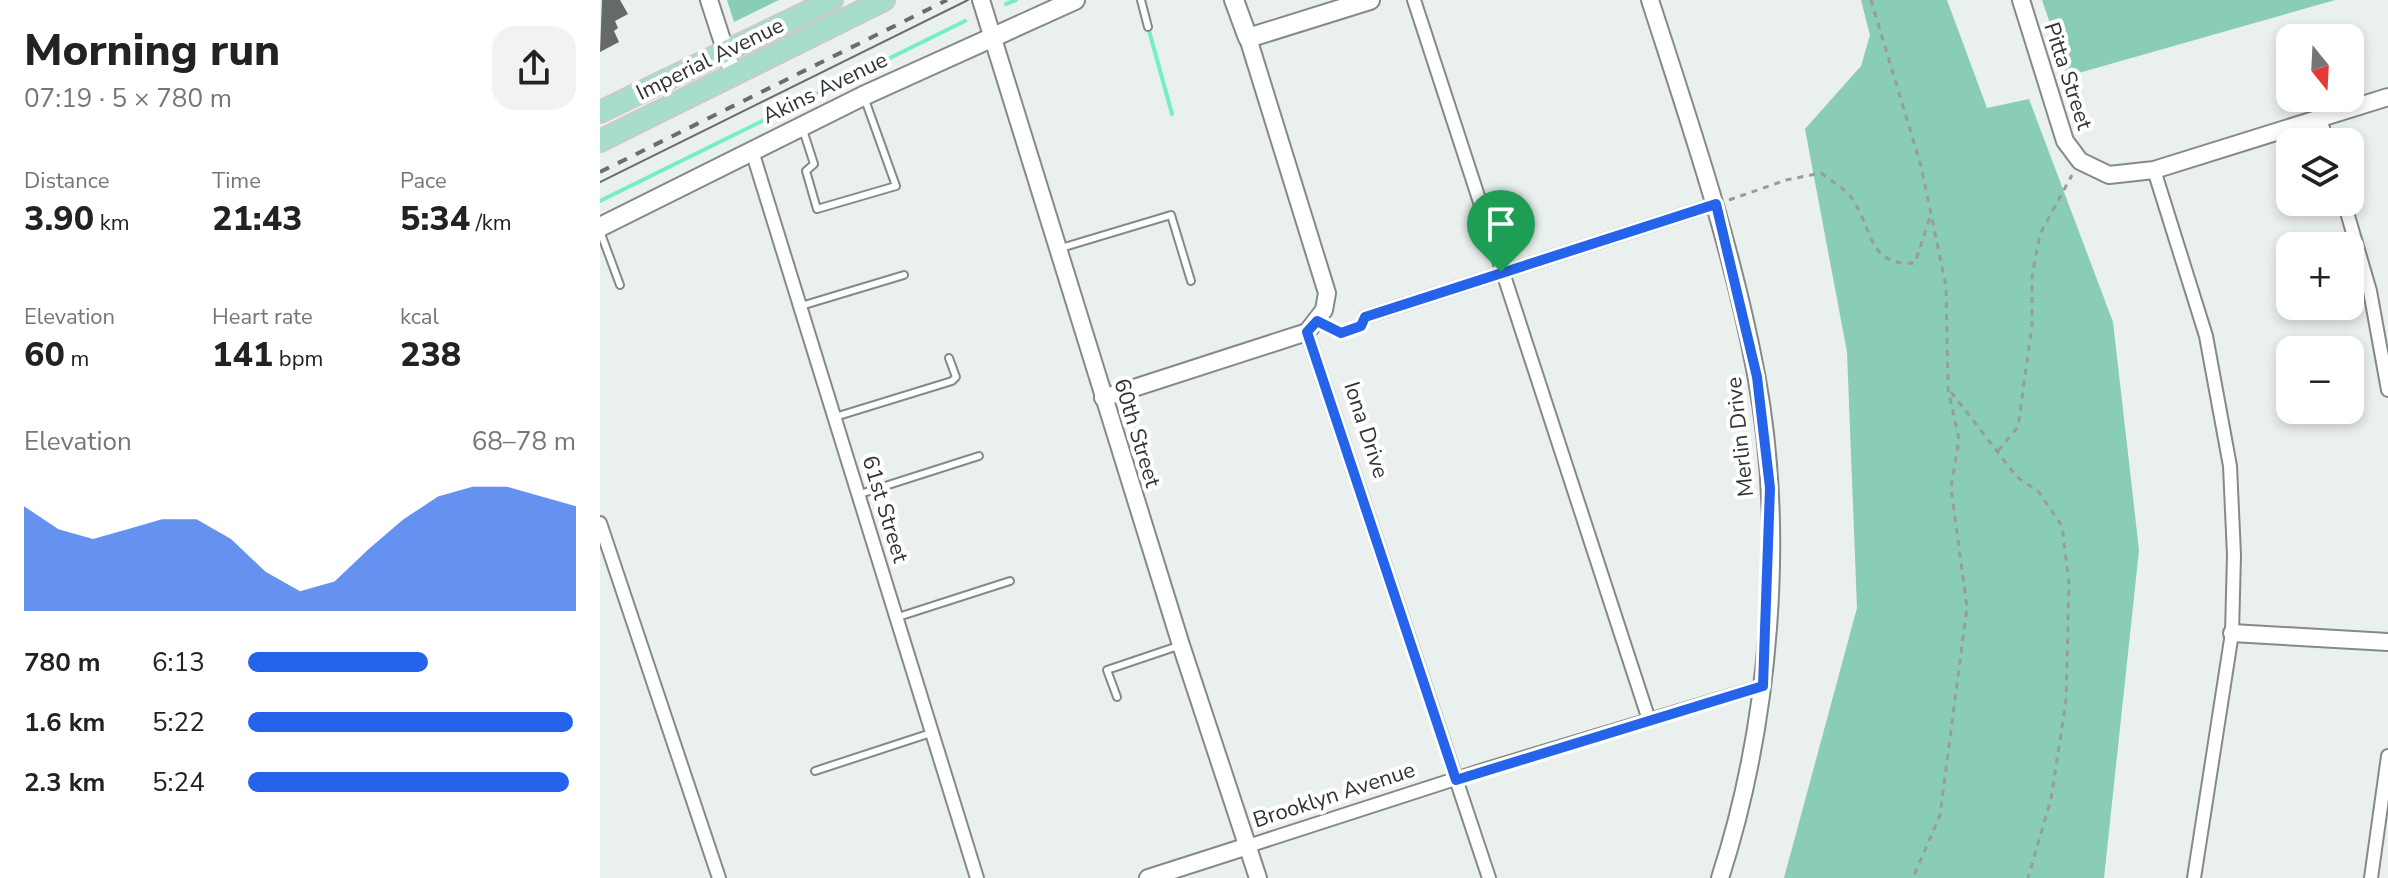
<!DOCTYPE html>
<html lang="en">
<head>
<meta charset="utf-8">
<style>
  body { margin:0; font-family:"Nunito Sans",sans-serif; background:#f2f2f2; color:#222; height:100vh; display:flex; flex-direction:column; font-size:30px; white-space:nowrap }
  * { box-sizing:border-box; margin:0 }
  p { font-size:26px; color:#767676 }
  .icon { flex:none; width:44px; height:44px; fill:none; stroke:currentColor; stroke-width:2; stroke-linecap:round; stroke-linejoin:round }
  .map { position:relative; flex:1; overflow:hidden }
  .drawer { display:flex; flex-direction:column; background:#fff; width:600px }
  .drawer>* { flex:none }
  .needle { width:52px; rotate:162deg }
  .buttons { position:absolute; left:1676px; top:24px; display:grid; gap:16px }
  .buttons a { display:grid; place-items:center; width:88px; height:88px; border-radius:16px; background:#fff; box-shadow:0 4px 12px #0003; font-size:40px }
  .pin { position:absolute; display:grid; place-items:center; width:68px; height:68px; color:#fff; margin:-82px -34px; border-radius:50% 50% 50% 0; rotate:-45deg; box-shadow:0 0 8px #0007 }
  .pin .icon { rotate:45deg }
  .round { display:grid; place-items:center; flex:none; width:84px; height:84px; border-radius:24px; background:#f2f2f2 }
  .head { display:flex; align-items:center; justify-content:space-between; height:136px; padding:0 24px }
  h1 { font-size:44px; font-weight:800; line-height:60px }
  .stats { display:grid; grid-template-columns:repeat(3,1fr); gap:12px; height:136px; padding:8px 24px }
  .stats div { display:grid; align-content:center }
  .stats b { font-size:34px; font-weight:800 }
  .stats small { font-size:22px; font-weight:400 }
  .stats p { font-size:22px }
  .chart { height:224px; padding:16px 24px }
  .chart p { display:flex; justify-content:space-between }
  .chart svg { width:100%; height:144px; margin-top:8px; fill:#2563eb; opacity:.7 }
  ul { padding:0 24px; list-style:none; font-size:26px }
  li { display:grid; grid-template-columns:128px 96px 1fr; align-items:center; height:60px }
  li i { height:20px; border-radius:10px; background:#2563eb }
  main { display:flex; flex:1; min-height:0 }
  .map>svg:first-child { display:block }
  .green { fill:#88cdb4 }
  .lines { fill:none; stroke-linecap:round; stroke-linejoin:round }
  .stream { stroke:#75eec7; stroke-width:4 }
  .building { fill:#656a68 }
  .service-casing { stroke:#858a88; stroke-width:10 }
  .minor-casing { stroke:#858a88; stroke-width:16 }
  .tertiary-casing { stroke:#858a88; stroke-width:20 }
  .secondary-casing { stroke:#858a88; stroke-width:22 }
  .primary-casing { stroke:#cacaca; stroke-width:24 }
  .path { stroke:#989c9a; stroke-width:3; stroke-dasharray:6 6; stroke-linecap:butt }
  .service { stroke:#fff; stroke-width:6 }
  .minor { stroke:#fff; stroke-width:12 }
  .tertiary { stroke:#fff; stroke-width:16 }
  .secondary { stroke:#fff; stroke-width:18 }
  .primary { stroke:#a6decb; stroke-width:20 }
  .tram { stroke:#6a6d6b; stroke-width:2 }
  .rail { stroke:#6a6d6b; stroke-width:4; stroke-dasharray:10 10; stroke-linecap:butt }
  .route-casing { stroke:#fff; stroke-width:16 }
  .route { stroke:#2563eb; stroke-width:10 }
  .labels { text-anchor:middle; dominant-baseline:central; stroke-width:8; stroke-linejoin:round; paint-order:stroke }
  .street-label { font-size:22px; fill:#323433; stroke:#fff }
</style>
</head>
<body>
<main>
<section class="drawer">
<div class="head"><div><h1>Morning run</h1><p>07:19 · 5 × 780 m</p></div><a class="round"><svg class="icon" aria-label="share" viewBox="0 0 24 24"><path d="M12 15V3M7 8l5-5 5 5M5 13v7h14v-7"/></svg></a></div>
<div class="stats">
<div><p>Distance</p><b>3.90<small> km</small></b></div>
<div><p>Time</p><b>21:43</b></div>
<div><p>Pace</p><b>5:34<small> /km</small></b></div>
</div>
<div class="stats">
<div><p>Elevation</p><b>60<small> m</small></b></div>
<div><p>Heart rate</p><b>141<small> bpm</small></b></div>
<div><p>kcal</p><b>238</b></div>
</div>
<div class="chart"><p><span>Elevation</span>68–78 m</p>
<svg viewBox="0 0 160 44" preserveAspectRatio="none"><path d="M0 44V12L10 19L20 22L30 19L40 16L50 16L60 22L70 32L80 38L90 35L100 25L110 16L120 9L130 6L140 6L150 9L160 12V44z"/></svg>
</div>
<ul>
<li><b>780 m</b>6:13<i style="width:55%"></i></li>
<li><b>1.6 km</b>5:22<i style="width:99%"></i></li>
<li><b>2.3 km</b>5:24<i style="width:98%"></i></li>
</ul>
</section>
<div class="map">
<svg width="1788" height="878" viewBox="0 0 1788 878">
  <rect width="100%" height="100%" fill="#eaf0ed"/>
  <!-- green -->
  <g class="green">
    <path d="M127,0H179L134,22Z"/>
    <path d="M1261,0H1347L1387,108L1429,99L1513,322L1539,550L1504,878H1184L1257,608L1247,352L1205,129L1261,66L1270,35Z"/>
    <path d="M1442,0H1735L1468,76Z"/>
  </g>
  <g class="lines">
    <!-- stream -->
    <g class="stream">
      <path d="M406,4L416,0"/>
      <path d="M548,27L572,114"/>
      <path d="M0,201L365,21"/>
    </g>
  </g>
  <!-- building -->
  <path class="building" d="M2,0H20L28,14L15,21L18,28L14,31L19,42L0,52Z"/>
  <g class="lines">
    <defs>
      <g id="service">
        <path d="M541,0L548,27"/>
        <path d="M203,130L214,164L206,171L217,209L296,186L264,97"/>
        <path d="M0,231L20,285"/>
        <path d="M461,248L571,215L591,281"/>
        <path d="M201,306L304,275"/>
        <path d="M235,417L352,381L356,377L349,358"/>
        <path d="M257,495L379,456"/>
        <path d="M295,618L410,581"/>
        <path d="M517,697L507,670L581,645"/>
        <path d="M215,771L331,733"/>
      </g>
      <g id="minor">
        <path d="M814,0L1049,720"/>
        <path d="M1720,118L1727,142"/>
        <path d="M152,151L377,878"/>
        <path d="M1554,170L1606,336L1630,466L1634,555L1632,633L1594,878"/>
        <path d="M1744,202L1770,291L1788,390"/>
        <path d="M765,317L1116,204"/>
        <path d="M707,332L889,878"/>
        <path d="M0,523L119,878"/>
        <path d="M648,846L883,770L1163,686"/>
        <path d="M1771,878L1788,756"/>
      </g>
      <g id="tertiary">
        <path d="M109,0L133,74"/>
        <path d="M381,0L581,645L658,878"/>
        <path d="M1050,0C1090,124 1132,246 1156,374C1186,533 1170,724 1120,878"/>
        <path d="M1421,0L1465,141L1480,161L1509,175L1554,170L1788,97"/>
        <path d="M503,398L707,332L724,310L727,293L648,38"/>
        <path d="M1632,633L1788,642"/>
        <path d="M548,878L648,846"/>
      </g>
      <g id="secondary">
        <path d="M634,0L648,38L770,0"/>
        <path d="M0,227L263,96L475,0"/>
      </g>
      <g id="primary">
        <path d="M0,112L232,0"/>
        <path d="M0,141L284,0"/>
      </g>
    </defs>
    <!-- service casing -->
    <use href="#service" class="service-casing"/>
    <!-- minor casing -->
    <use href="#minor" class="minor-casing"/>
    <!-- tertiary casing -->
    <use href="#tertiary" class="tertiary-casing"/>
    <!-- secondary casing -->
    <use href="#secondary" class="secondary-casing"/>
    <!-- primary casing -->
    <use href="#primary" class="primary-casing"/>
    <!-- path -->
    <g class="path">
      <path d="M1271,0L1321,166L1346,286L1348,389L1359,439L1351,488L1367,607L1340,815L1313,878"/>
      <path d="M1129,200L1186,180L1221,173C1230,180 1244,188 1251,197C1273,227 1267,267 1315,263L1330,217"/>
      <path d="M729,327L741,333L759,327"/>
      <path d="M1351,392L1417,477L1439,492L1462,526L1469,584L1466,701L1451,799L1428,878"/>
      <path d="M1398,451L1418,427L1432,325V277L1440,234L1472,175"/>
    </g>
    <!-- service -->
    <use href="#service" class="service"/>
    <!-- minor -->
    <use href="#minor" class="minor"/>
    <!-- tertiary -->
    <use href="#tertiary" class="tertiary"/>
    <!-- secondary -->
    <use href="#secondary" class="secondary"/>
    <!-- primary -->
    <use href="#primary" class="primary"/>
    <!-- tram -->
    <path class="tram" d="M0,182L368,0"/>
    <!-- rail -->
    <path class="rail" d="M0,172L347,0"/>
  </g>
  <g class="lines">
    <defs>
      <path id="route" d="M1116,204L1157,377L1170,488L1163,686L856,780L707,332L717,321L741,333L761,326L765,317Z"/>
    </defs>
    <!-- route casing -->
    <use href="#route" class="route-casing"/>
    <!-- route -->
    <use href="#route" class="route"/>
  </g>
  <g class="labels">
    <!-- street labels -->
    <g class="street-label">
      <text transform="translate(110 59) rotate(-26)">Imperial Avenue</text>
      <text transform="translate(1468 76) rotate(72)">Pitta Street</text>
      <text transform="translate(225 88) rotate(-26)">Akins Avenue</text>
      <text transform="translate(766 430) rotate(72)">Iona Drive</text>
      <text transform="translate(537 433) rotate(73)">60th Street</text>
      <text transform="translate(1140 437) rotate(-96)">Merlin Drive</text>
      <text transform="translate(285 509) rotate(73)">61st Street</text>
      <text transform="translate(734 795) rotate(-18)">Brooklyn Avenue</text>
    </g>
  </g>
</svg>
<div class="buttons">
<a><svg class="needle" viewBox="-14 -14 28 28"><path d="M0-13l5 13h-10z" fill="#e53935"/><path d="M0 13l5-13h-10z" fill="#767676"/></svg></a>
<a><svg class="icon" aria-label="layers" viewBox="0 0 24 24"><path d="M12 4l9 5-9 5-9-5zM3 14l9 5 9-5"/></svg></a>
<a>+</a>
<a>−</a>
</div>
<div class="pin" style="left:901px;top:272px;background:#1e9e55"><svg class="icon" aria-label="arrive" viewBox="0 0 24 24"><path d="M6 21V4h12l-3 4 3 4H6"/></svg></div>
</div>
</main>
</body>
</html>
